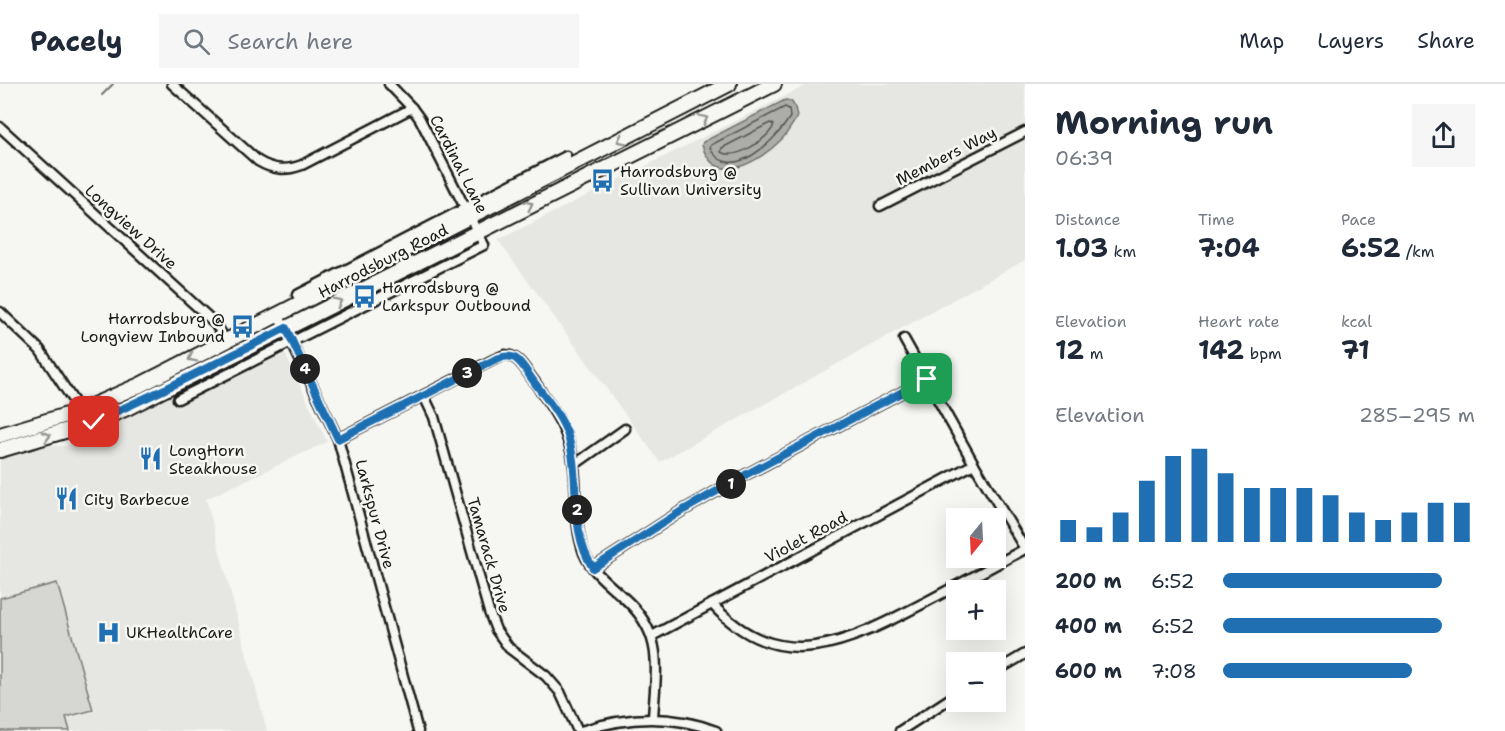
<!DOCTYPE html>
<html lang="en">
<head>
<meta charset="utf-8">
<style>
  body { margin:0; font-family:"Shantell Sans",sans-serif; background:#f6f6f7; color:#1f2937; height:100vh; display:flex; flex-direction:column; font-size:22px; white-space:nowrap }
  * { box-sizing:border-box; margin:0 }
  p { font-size:20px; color:#747a83 }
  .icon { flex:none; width:33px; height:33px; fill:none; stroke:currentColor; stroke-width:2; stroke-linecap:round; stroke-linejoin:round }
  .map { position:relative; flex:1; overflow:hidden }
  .sheet { display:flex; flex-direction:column; background:#fff; width:480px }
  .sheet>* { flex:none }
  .needle { width:39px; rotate:198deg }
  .controls { position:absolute; left:946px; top:424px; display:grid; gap:12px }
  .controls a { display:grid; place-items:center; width:60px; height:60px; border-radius:0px; background:#fff; box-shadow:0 6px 24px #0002; font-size:30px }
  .pin { position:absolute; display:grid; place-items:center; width:51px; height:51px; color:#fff; margin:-26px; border-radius:12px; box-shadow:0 3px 9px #0006 }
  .km { position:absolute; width:30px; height:30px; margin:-15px; border-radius:50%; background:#222; color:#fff; font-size:16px; line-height:30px; text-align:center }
  .round { display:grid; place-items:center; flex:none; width:63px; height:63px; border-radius:0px; background:#f6f6f7 }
  .headline { display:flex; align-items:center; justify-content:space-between; height:102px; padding:0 30px }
  h1 { font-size:33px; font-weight:700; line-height:45px }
  .figures { display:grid; grid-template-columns:repeat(3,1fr); gap:9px; height:102px; padding:6px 30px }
  .figures div { display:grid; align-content:center }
  .figures b { font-size:26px; font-weight:700 }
  .figures small { font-size:16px; font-weight:400 }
  .figures p { font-size:16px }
  .chart { height:168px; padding:12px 30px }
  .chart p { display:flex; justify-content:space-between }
  .chart svg { width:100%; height:108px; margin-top:6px; stroke:#1f6fb2; stroke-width:6 }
  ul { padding:0 30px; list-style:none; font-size:20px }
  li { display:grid; grid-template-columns:96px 72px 1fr; align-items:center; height:45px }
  li i { height:15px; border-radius:8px; background:#1f6fb2 }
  header { display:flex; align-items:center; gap:36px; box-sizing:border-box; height:84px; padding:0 30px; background:#fff; border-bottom:2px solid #e0e1e3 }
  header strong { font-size:28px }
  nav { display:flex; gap:33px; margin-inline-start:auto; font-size:21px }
  .search { width:420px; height:54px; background:#f6f6f7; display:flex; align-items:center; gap:15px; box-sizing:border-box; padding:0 21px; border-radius:0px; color:#747a83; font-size:22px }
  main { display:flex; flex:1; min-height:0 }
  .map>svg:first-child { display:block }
  .built { fill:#e6e6e2 }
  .green { fill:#d6d6d2; stroke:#797977; stroke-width:1.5 }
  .water { fill:#acaca9; stroke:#727271; stroke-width:1.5 }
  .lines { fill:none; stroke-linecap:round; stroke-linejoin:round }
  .shore { stroke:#565654; stroke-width:1.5 }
  .stream { stroke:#727271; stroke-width:2 }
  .street-casing { stroke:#1c1c1c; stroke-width:13 }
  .primary-casing { stroke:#1c1c1c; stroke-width:18 }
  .street { stroke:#f6f6f2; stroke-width:8 }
  .primary { stroke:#f6f6f2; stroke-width:14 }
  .oneway { stroke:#949492 }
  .route-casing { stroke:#fff; stroke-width:12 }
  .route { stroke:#1f6fb2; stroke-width:8 }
  .labels { text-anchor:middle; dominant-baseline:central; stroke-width:5; stroke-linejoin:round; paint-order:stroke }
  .street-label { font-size:16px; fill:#1c1c1c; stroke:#f6f6f2 }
  .poi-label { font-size:16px; fill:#1c1c1c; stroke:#f6f6f2; text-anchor:start }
</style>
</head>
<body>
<header>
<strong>Pacely</strong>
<div class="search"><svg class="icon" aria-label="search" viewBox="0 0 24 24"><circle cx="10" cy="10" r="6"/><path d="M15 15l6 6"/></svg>Search here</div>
<nav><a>Map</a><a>Layers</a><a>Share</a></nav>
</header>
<main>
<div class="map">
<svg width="1025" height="647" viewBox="0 0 1025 647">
  <rect width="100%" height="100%" fill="#f6f6f2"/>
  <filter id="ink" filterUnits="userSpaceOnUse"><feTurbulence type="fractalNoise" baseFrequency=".0167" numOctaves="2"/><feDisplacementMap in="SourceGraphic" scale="12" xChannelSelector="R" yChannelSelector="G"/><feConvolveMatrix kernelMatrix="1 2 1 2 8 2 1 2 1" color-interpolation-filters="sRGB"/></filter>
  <g filter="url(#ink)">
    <!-- built -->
    <g class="built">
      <path d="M809,0H1025V176L660,378L498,156Z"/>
      <path d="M279,257L327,358L206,415L267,647H0V361L67,362Z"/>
    </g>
    <!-- green -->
    <path class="green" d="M57,499L93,626L66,633L70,647H0V514Z"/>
    <!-- water -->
    <path class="water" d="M785,16L791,17L795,23L797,33C792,41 787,50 781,56C760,77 715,105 702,61L703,58Z"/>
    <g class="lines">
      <!-- shore -->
      <g class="shore">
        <path d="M785,23L789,25L790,33C777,55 730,102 710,64L711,61Z"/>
        <path d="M770,39L774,41C769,55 735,77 721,68L722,64Z"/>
      </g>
      <!-- stream -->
      <path class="stream" d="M102,11L113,0"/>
      <defs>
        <g id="street">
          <path d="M172,0L258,77C273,86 286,87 302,81L412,24"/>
          <path d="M0,43L216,240L227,259"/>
          <path d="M880,122L1025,48"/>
          <path d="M297,211L566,72"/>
          <path d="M0,228L40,266L80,327L95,338"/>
          <path d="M278,230L338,355L418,647"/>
          <path d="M424,312L434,333L489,528L496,546L509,564L546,592L560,608L578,647"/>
          <path d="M178,315L484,161L420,35L412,24L389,0"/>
          <path d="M338,355L493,276L505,271C519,271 526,287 534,297C553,325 570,347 574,383C577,410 574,442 584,469C592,488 608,499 623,513C665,550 656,583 653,634"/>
          <path d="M574,381L625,345"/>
          <path d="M593,484L680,428L747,390L927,295"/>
          <path d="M712,520C780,594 849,558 924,519C958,501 991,483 1025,465L974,380L904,255"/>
          <path d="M652,552L974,380"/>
          <path d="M996,587L1025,570"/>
          <path d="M581,647C626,632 672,630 716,647"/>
          <path d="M900,647L957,610"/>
        </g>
        <g id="primary">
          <path d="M0,351L80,327L140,301L729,0"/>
          <path d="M0,366L95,338L129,323L774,0"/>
        </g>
      </defs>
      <!-- street casing -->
      <use href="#street" class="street-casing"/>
      <!-- primary casing -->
      <use href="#primary" class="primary-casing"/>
      <!-- street -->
      <use href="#street" class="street"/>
      <!-- primary -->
      <use href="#primary" class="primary"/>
    </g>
    <!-- one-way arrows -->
    <defs><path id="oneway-chevron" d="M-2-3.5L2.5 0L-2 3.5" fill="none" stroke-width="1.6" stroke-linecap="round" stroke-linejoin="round" transform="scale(1.5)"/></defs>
    <g class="oneway">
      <use href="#oneway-chevron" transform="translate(704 35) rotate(-27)"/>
      <use href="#oneway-chevron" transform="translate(621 56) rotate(153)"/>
      <use href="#oneway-chevron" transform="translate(529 121) rotate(-27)"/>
      <use href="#oneway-chevron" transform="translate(338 218) rotate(-27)"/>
      <use href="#oneway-chevron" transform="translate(192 274) rotate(153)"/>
      <use href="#oneway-chevron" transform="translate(47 352) rotate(-16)"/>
    </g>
  </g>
  <g class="lines" filter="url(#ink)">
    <defs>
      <path id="route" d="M94,338L165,305L286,244L338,355L494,276C516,266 520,278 532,295C544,312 560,330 567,349C582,393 567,444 593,484L680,428L747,390L927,295"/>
    </defs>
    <!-- route casing -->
    <use href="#route" class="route-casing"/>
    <!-- route -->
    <use href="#route" class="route"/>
  </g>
  <!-- icons -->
  <defs>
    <symbol id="bus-bare" viewBox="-9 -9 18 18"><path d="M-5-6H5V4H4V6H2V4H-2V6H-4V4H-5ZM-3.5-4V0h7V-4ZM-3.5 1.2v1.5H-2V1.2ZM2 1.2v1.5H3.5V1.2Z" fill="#1f6fb2" stroke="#f6f6f2" stroke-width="2.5" paint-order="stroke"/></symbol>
    <symbol id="restaurant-bare" viewBox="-9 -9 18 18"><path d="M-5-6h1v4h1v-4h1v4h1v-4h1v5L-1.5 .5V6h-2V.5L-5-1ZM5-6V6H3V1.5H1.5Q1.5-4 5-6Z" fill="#1f6fb2" stroke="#f6f6f2" stroke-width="2.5" paint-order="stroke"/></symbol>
    <symbol id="hospital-bare" viewBox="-9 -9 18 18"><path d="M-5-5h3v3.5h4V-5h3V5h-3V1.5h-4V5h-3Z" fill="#1f6fb2" stroke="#f6f6f2" stroke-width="2.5" paint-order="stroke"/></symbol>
  </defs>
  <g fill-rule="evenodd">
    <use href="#bus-bare" x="586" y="80" width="33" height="33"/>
    <use href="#bus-bare" x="348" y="196" width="33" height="33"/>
    <use href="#bus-bare" x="226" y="226" width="33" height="33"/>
    <use href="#restaurant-bare" x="134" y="358" width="33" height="33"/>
    <use href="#restaurant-bare" x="50" y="398" width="33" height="33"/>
    <use href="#hospital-bare" x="92" y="532" width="33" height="33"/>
  </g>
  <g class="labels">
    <!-- street labels -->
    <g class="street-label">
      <text transform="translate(946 72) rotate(-27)">Members Way</text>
      <text transform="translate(459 80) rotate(63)">Cardinal Lane</text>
      <text transform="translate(131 143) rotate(42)">Longview Drive</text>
      <text transform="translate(383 177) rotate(-27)">Harrodsburg Road</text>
      <text transform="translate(375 430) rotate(75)">Larkspur Drive</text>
      <text transform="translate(806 453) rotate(-28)">Violet Road</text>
      <text transform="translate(489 471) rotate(74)">Tamarack Drive</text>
    </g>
    <!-- poi labels -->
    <g class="poi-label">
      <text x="620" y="87">Harrodsburg @<tspan x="620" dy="18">Sullivan University</tspan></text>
      <text x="382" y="203">Harrodsburg @<tspan x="382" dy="18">Larkspur Outbound</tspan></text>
      <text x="225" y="234" text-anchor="end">Harrodsburg @<tspan x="225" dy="18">Longview Inbound</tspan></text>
      <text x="169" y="366">LongHorn<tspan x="169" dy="18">Steakhouse</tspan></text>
      <text x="84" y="415">City Barbecue</text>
      <text x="126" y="548">UKHealthCare</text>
    </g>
  </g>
</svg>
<div class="controls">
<a><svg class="needle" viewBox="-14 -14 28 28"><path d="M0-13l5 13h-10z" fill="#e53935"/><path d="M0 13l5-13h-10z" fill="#747a83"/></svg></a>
<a>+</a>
<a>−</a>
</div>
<div class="pin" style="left:927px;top:295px;background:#1e9e55"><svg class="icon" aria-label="arrive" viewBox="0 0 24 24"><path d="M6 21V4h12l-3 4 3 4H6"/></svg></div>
<div class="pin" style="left:94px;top:338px;background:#d93025"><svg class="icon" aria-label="check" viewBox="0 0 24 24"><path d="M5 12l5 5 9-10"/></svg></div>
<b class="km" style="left:731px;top:400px">1</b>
<b class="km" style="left:577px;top:426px">2</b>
<b class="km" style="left:467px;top:289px">3</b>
<b class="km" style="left:305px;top:285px">4</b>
</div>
<section class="sheet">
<div class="headline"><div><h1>Morning run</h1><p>06:39</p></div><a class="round"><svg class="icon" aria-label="share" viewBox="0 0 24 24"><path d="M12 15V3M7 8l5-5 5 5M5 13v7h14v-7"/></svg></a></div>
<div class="figures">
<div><p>Distance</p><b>1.03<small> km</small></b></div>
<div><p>Time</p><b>7:04</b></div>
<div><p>Pace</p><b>6:52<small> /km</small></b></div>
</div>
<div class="figures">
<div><p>Elevation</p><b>12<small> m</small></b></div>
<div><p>Heart rate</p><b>142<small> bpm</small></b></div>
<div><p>kcal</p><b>71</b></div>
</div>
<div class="chart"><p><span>Elevation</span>285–295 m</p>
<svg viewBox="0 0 160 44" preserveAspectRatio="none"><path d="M5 44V35M15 44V38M25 44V32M35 44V19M45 44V9M55 44V6M65 44V16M75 44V22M85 44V22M95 44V22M105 44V25M115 44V32M125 44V35M135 44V32M145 44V28M155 44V28"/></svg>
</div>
<ul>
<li><b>200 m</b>6:52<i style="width:87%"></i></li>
<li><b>400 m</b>6:52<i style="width:87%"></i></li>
<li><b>600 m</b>7:08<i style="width:75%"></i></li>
</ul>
</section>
</main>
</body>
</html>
